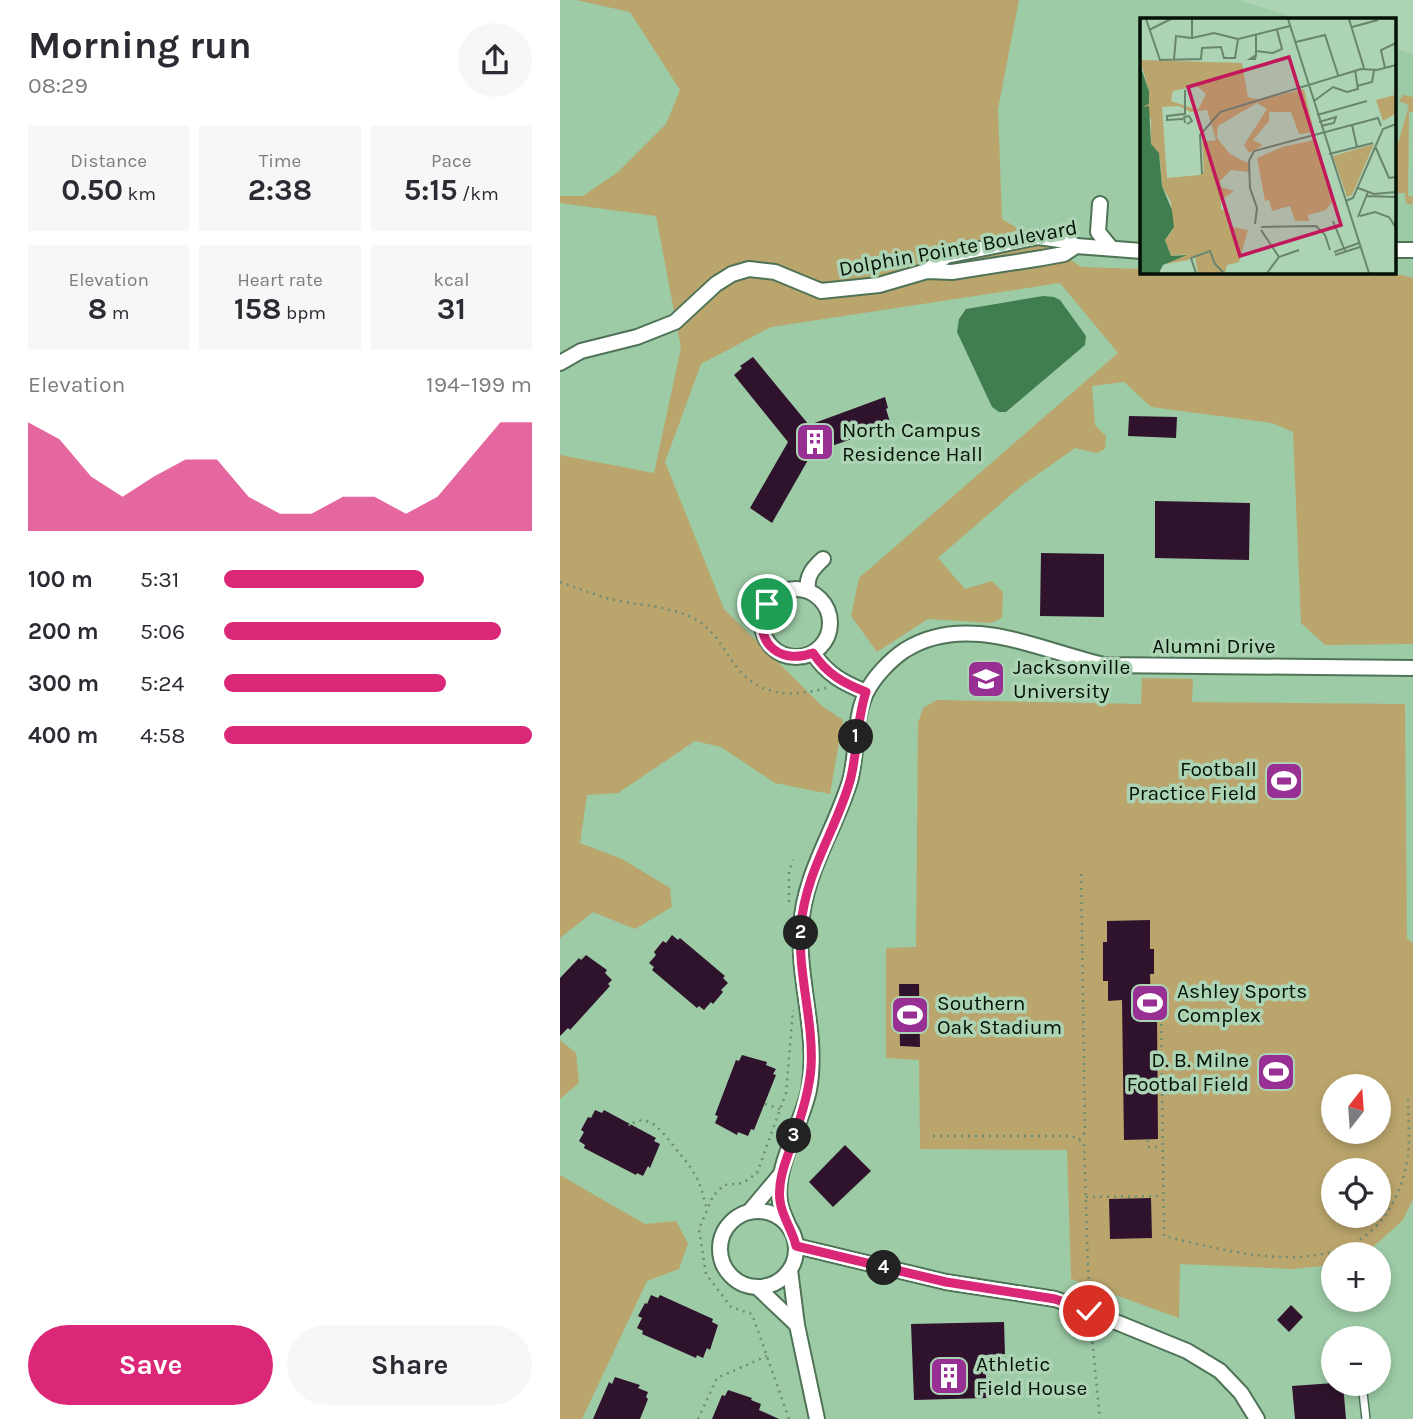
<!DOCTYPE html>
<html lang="en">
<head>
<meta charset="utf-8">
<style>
  body { margin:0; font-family:Karla,sans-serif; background:#f7f7f7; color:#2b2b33; height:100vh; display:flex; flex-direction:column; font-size:26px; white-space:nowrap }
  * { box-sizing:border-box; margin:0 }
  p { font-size:23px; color:#7c7c81 }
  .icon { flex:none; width:38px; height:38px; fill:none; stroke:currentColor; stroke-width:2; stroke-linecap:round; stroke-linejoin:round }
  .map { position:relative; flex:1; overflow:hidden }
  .drawer { display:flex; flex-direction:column; background:#fff; width:560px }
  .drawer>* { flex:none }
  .needle { width:46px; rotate:17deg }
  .buttons { position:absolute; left:761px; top:1074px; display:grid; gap:14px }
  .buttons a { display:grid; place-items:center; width:70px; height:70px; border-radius:50%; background:#fff; box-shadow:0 4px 10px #0003; font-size:35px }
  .pin { position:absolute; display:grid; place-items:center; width:60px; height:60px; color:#fff; margin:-30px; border:4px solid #fff; border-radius:50%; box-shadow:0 2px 7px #0007 }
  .km { position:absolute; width:35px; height:35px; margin:-18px; border-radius:50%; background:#222; color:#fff; font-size:19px; line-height:35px; text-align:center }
  .round { display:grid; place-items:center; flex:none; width:74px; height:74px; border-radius:37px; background:#f7f7f7 }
  .summary { display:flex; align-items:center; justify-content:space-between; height:119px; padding:0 28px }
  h1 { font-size:38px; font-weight:700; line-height:52px }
  .stats { display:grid; grid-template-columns:repeat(3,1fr); gap:10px; height:119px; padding:7px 28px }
  .stats div { display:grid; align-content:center; border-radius:0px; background:#f7f7f7; text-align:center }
  .stats b { font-size:30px; font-weight:700 }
  .stats small { font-size:19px; font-weight:400 }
  .stats p { font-size:19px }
  .chart { height:196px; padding:14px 28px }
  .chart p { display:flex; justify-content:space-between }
  .chart svg { width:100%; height:126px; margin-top:7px; fill:#db2777; opacity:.7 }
  .button { display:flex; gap:14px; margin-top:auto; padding:14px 28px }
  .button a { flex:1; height:80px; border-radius:42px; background:#db2777; color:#fff; font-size:28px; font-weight:700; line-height:80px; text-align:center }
  .button a+a { background:#f7f7f7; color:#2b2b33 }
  ul { padding:0 28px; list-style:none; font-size:23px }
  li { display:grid; grid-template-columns:112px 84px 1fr; align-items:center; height:52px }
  li i { height:18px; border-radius:9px; background:#db2777 }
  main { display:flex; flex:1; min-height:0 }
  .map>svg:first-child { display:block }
  .built { fill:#9dcba6; fill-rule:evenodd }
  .green { fill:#baa56c; fill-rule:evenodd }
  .water { fill:#407d4f }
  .building { fill:#2f132c }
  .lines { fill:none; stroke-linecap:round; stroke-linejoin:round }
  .service-casing { stroke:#4f7357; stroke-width:10 }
  .minor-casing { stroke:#4f7357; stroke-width:18 }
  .path { stroke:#6f8c74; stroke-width:2.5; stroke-dasharray:2 5; stroke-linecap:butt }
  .service { stroke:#fff; stroke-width:7 }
  .minor { stroke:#fff; stroke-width:14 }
  .route-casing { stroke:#fff; stroke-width:14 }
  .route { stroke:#db2777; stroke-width:9 }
  .labels { text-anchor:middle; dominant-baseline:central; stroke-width:7; stroke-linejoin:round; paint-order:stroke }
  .street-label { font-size:21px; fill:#041106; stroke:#acd3b3 }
  .poi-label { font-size:21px; fill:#041106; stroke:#acd3b3; text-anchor:start }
  .inset-road { fill:none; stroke:#69856e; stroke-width:2 }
  .view { fill:#c2185b; fill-opacity:0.15; stroke:#c2185b; stroke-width:3.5 }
  .inset-edge { fill:none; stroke:#041106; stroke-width:3.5 }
</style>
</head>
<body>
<main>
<section class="drawer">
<div class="summary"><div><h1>Morning run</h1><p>08:29</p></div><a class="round"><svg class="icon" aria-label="share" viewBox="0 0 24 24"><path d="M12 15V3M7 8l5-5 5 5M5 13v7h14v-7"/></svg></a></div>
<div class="stats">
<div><p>Distance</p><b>0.50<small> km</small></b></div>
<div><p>Time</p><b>2:38</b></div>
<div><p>Pace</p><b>5:15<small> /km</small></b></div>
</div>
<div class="stats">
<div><p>Elevation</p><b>8<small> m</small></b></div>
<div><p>Heart rate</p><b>158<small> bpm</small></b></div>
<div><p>kcal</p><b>31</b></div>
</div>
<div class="chart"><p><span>Elevation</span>194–199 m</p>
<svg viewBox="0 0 160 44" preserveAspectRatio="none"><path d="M0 44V6L10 12L20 25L30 32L40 25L50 19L60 19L70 32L80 38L90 38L100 32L110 32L120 38L130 32L140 19L150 6L160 6V44z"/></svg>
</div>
<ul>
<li><b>100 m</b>5:31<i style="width:65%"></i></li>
<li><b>200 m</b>5:06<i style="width:90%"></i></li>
<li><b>300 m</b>5:24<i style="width:72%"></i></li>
<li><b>400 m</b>4:58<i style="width:100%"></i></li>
</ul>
<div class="button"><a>Save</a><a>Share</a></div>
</section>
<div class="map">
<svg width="853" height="1419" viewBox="0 0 853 1419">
  <rect width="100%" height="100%" fill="#acd3b3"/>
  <!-- built -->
  <path class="built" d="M0,0H678L740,19H582V271H834V48L853,54V1419H0ZM774,1087H819V1132H774ZM774,1171H819V1216H774ZM774,1255H819V1300H774ZM774,1339H819V1384H774Z"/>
  <!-- green -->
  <g class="green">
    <path d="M16,0H459L438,109L442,219L522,267L582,269V271L842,275L853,278V644L765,645L741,623L733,432L712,423L591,407L564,382L532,386L535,425L546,436L545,449L537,453L515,448L461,486L378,558L405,589L432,581L443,592L442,618L431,623L368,619L317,652L291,616L299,578L558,353L500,283L211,327L141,364L105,462L164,609L262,706L283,720L270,794L215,783L161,747L135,741L58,793L27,795L20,843L62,859L110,888L112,907L75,929L33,912L0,938V455L94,473L121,348L96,216L0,203V196H23L58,172L106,124L120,90L70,12Z"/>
    <path d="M843,95L853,97V112H849L848,196L853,197L852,205L846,203L845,193H834V158L849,105L839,101Z"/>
    <path d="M582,678L633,679L632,702L845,704L847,938L853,943V1199L843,1220L804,1255H774L773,1265L733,1269L620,1264L619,1318L511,1279L507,1150L360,1149L359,1060L326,1058V948L356,947L358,723L363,708L377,700L581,704ZM774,1087H819V1132H774ZM774,1171H819V1216H774Z"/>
    <path d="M0,1040L16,1053L19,1083L0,1099Z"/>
    <path d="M0,1175L85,1224L116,1221L128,1243L119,1269L87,1281L22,1419H0Z"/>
  </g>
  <!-- water -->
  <path class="water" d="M483,296L494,297L500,300L526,336L525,345L446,412H439L432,407L397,332L399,319L406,309Z"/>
  <!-- building -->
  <g class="building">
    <path d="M193,357L249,425L325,397L328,408L326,409L331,425L252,453L212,523L190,508L228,442L174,375L182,368L180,366Z"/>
    <path d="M569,416L617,417L616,438L568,436Z"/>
    <path d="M595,501L690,503L689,560L595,558Z"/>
    <path d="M481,553L544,554V617L480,616Z"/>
    <path d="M590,920V949H594V974H590L591,1013H597L598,1139L564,1140L562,1000L548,1001V981H543V942H547V921Z"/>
    <path d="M112,935L118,940L120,938L165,976L163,978L168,983L161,990L163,992L153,1004L151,1002L144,1010L139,1006L137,1008L92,970L94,967L89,963L96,955L94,952L103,941L106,943Z"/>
    <path d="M26,955L47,970L45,973L52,980L48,984L50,986L10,1030L8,1028L0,1036V978L19,958L21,960Z"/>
    <path d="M339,984H359L360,1047L340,1046Z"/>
    <path d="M182,1055L207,1062L206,1065L216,1069L213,1074L216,1075L194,1130L191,1129L188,1136L178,1132L177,1135L155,1123L158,1116L155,1115L176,1060L179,1061Z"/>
    <path d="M35,1110L42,1113L44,1110L96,1138L94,1141L100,1144L90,1168L88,1166L83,1176L77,1173L76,1175L24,1148L25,1145L19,1141L24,1132L21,1130L28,1117L31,1118Z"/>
    <path d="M285,1145L311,1171L273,1207L249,1182Z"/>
    <path d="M591,1198L592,1238L550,1239L549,1199Z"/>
    <path d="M91,1295L98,1298L100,1295L153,1319L152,1322L158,1325L150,1350L147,1348L143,1358L137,1355L136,1358L82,1334L83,1331L77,1328L82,1318L78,1316L85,1303L87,1304Z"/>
    <path d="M731,1305L743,1317L729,1332L717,1320Z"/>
    <path d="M444,1322L445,1354L425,1355L427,1398L354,1400L351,1324Z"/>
    <path d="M55,1377L80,1385L78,1388L88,1392L86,1397L88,1399L80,1419H33L49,1382L52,1384Z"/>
    <path d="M774,1383L783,1384L786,1419H735L732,1386Z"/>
    <path d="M168,1390L192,1398L191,1400L201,1404L199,1410L219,1419H152L162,1395L165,1396Z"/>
  </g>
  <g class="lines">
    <defs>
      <path id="service" d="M802,1384L806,1419"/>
      <g id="minor">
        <path d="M540,204L538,232L551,248"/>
        <path d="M834,250H853"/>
        <path d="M367,271L386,256L478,237L507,241L516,246"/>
        <path d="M0,363L21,351L77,337L115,322L156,284L172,274L189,269L215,272L261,291L319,285L367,271L392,272L482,258L504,254L516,246L582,251"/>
        <circle cx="236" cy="623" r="34"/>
        <path d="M248,590C246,576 253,568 263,559"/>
        <path d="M253,653C267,674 283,683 306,692"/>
        <circle cx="198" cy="1249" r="38"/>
        <path d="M189,1212L221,1174"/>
        <path d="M229,1227C226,1219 221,1210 220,1202C214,1167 242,1124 249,1090C259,1035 237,981 241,926C244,874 275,830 290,781C298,753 293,721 306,693C314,677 330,660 345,650C407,611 481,651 544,665L853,668"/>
        <path d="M236,1246L386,1282L495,1299L529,1311L627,1351L660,1371L681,1393L697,1419"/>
        <path d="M230,1270L237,1325L257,1419"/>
        <path d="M197,1287L237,1325"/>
      </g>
    </defs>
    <!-- service casing -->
    <use href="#service" class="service-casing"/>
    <!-- minor casing -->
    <use href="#minor" class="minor-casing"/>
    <!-- path -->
    <g class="path">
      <path d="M0,582C15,587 30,593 46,598C73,605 102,605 129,616C156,628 162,650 179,670C202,697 234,697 266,688"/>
      <path d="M229,902V872L233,860"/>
      <path d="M587,1013V1008H601L604,1236C693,1258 817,1291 846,1167C851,1146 848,1120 848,1098"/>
      <path d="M205,1104L220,1109"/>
      <path d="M70,1124L69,1126C89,1108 107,1138 119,1153C125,1160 131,1167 135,1175C141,1185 143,1195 146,1206"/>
      <path d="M373,1136H512L524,1143L529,1297"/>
      <path d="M519,1140L525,1132L521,871"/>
      <path d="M588,1140V1147H602"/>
      <path d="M526,1197L602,1196"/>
      <path d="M531,1328L540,1419"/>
      <path d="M138,1419L157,1378L207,1356"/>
      <path d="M229,1419L192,1314L171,1307L146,1274L139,1229L153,1196L164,1185L183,1183L197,1173L226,1093L233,1010"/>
    </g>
    <!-- service -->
    <use href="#service" class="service"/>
    <!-- minor -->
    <use href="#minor" class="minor"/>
  </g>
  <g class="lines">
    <defs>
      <path id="route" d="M207,604C191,639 217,666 253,653C267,674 283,683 306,692C296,722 298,751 290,781C276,830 245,873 241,926C237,973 254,1020 251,1068C249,1091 242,1113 235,1135C228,1156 217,1178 220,1201C222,1217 233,1231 236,1246L386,1282L495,1299L529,1311"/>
    </defs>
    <!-- route casing -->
    <use href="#route" class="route-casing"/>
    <!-- route -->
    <use href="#route" class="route"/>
  </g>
  <!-- icons -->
  <defs>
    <symbol id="building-square" viewBox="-11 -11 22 22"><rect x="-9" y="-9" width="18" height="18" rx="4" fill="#982f92" stroke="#acd3b3"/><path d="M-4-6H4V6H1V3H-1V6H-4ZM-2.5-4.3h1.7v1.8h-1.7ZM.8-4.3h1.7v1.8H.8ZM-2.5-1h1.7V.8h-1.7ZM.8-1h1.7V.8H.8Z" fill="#fff"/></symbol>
    <symbol id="university-square" viewBox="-11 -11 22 22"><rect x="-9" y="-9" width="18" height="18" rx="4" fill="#982f92" stroke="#acd3b3"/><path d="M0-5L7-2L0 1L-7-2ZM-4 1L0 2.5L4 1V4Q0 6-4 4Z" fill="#fff"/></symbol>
    <symbol id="stadium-square" viewBox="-11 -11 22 22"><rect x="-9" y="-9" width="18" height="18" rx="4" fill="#982f92" stroke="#acd3b3"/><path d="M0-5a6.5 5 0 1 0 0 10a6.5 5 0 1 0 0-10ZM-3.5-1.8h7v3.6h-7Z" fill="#fff"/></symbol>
  </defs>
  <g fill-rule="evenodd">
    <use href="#building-square" x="233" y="420" width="44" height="44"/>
    <use href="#university-square" x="404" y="657" width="44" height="44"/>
    <use href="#stadium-square" x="702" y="759" width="44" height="44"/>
    <use href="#stadium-square" x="568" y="981" width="44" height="44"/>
    <use href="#stadium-square" x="328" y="993" width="44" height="44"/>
    <use href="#stadium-square" x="694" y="1050" width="44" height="44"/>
    <use href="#building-square" x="367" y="1354" width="44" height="44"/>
  </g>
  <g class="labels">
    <!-- street labels -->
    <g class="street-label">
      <text transform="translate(398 248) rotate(-10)">Dolphin Pointe Boulevard</text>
      <text x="654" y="646">Alumni Drive</text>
    </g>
    <!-- poi labels -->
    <g class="poi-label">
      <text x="282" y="430">North Campus<tspan x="282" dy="24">Residence Hall</tspan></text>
      <text x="453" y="667">Jacksonville<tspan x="453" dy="24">University</tspan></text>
      <text x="697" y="769" text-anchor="end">Football<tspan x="697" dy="24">Practice Field</tspan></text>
      <text x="617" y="991">Ashley Sports<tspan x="617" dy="24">Complex</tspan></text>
      <text x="377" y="1003">Southern<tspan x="377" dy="24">Oak Stadium</tspan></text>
      <text x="689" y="1060" text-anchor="end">D. B. Milne<tspan x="689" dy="24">Footbal Field</tspan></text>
      <text x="416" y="1364">Athletic<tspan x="416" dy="24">Field House</tspan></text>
    </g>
  </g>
  <!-- overview -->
  <g transform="translate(580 18)">
    <rect width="256" height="256" fill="#acd3b3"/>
    <path d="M0,42L102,45L108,79L120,82L164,71L174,114L159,116L151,94H129V103L113,122L123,127L109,135L104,127L127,91L117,85L78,108L77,120L90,136L108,145L109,154L91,152L80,163L81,169L94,173L81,182V191L90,197L88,208L108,212L99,244L87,247L85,255H58L55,240L67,232L48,242L25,246L46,236L31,238L25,222L32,213L31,184L22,168L20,141L11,126V101L2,89L7,86L9,73ZM57,68L66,76L58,92L31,83L33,73ZM39,88L51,94L67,92L76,122L62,124L64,153L60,157L27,160L22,89ZM255,77V96L243,103L236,82ZM174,122L192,184L186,192L168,197L169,203H155L150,188L132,193L129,182L125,183L117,140L142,129ZM234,126L212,177L207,179L193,138Z" fill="#baa56c" fill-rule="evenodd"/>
    <path d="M0,47L9,73V86L2,89L9,88L11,126L19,135L22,168L32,192L34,209L25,222L31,238L47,237L23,247L19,255H0Z" fill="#407d4f"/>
    <path class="inset-road" d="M6,1L20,42L61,41L62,30L81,29L84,40H95L98,21L150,8M148,1L229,255M209,1L224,50M212,9L238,2M9,12L31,1M52,20L74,15L98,21M156,24L185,17L198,57M116,33L133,35L142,31L137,12M116,37L110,41H115L116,37V17M34,41L36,18L52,20V1M245,50L241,32L256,25M217,68L232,64L234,53M45,72V97M174,83L193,69L207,74L218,71L215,52M177,97L227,83M43,101L27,102V98L44,96M179,104L196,99L194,105L181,108M45,105L44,99L49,98L52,103L47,106M212,107L217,129M235,128L249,160L256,159M189,136L233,125M62,156L60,117L80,94L221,51L237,52L256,47M218,170L234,176L256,174M227,178L256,179M206,183L213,180L243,111L256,106M220,198L235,194L249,199L256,210M218,199L228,174M193,203L205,233M115,206L117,190L110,170L109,143L114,133L238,100L241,108M121,209L176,208L185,217L190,232M121,212L139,239M194,234L219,225M195,237L220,229M56,255L51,240L70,233L75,246L84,255M127,255L139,239L159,232"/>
    <path class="view" d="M149,39L201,207L100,238L48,69Z"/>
    <rect width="256" height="256" class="inset-edge"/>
  </g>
</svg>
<div class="buttons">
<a><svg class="needle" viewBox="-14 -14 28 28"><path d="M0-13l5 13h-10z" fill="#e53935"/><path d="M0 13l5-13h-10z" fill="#7c7c81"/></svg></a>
<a><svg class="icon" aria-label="locate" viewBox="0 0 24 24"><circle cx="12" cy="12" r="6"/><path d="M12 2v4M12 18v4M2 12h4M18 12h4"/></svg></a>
<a>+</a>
<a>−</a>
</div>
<div class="pin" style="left:207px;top:604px;background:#1e9e55"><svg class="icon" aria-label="arrive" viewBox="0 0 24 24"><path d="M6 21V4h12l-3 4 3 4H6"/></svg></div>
<div class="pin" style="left:529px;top:1311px;background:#d93025"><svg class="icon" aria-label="check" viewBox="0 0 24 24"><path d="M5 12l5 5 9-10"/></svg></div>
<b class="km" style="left:296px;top:737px">1</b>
<b class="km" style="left:241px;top:933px">2</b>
<b class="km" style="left:234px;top:1136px">3</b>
<b class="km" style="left:324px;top:1268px">4</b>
</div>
</main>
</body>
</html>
